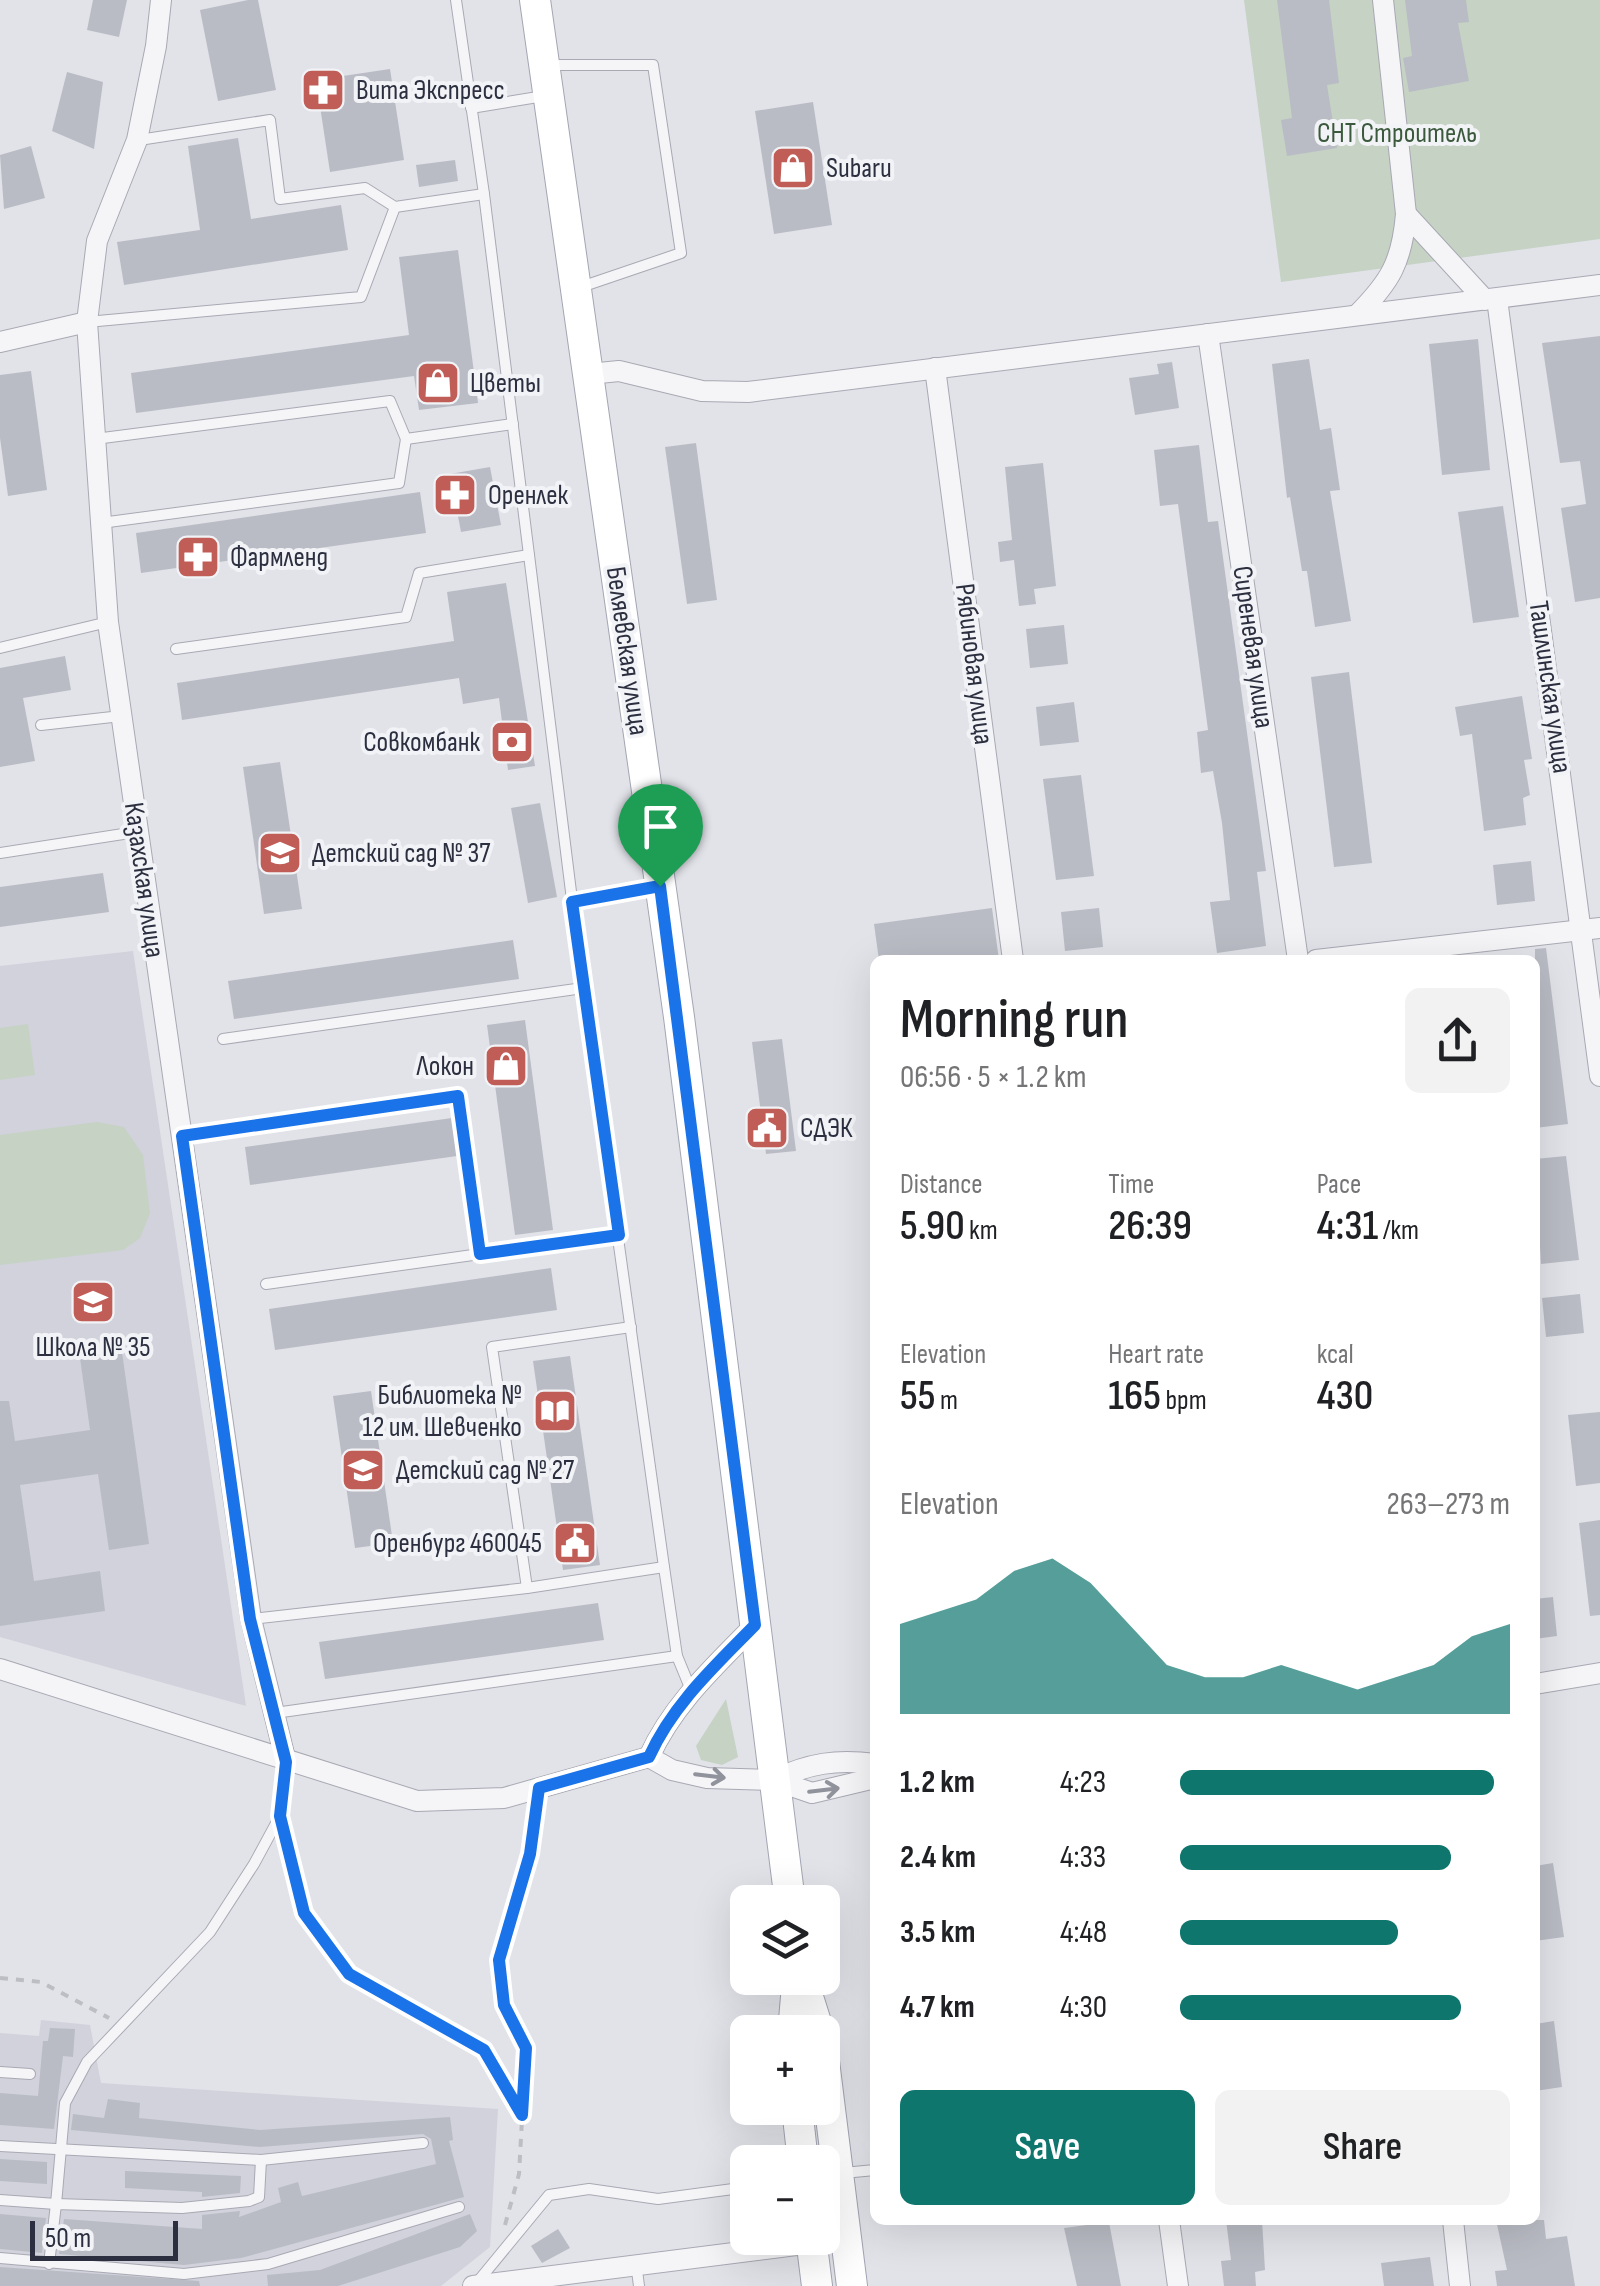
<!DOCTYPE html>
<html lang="en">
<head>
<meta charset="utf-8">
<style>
  body { margin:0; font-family:"Sofia Sans Condensed",sans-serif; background:#f2f2f2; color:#202124; height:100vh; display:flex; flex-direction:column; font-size:38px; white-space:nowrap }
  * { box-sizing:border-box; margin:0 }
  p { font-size:32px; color:#757577 }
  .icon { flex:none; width:55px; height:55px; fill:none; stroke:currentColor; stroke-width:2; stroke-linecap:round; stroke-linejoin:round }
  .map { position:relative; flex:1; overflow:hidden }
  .sheet { position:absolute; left:870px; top:955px; width:670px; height:1270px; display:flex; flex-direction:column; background:#fff; border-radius:15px; box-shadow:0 10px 40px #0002 }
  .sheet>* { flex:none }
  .buttons { position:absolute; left:730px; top:1885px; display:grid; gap:20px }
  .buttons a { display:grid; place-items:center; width:110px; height:110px; border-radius:15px; background:#fff; box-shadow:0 10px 40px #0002; font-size:50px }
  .scale { position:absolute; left:30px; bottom:25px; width:148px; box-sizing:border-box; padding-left:10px; border:5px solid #2c2f3f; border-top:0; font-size:28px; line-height:35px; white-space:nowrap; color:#2c2f3f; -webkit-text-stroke:8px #f2f3f6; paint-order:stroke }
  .pin { position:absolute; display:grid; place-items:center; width:85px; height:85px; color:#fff; margin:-102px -42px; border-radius:50% 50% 50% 0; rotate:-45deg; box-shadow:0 0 10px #0007 }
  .pin .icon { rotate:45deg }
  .round { display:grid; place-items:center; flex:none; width:105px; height:105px; border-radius:15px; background:#f2f2f2 }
  .overview { display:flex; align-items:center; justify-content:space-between; height:170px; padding:0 30px }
  h1 { font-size:55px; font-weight:600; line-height:75px }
  .figures { display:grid; grid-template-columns:repeat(3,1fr); gap:15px; height:170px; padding:10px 30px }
  .figures div { display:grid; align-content:center }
  .figures b { font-size:42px; font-weight:600 }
  .figures small { font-size:28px; font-weight:400 }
  .figures p { font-size:28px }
  .chart { height:280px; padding:20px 30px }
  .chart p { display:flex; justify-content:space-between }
  .chart svg { width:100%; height:180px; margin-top:10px; fill:#0f766e; opacity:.7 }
  .cta { display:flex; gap:20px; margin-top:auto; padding:20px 30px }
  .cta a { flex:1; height:115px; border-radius:15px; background:#0f766e; color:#fff; font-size:40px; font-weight:600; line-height:115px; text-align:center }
  .cta a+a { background:#f2f2f2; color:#202124 }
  ul { padding:0 30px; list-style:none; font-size:32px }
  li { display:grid; grid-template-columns:160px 120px 1fr; align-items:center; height:75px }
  li i { height:25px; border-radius:12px; background:#0f766e }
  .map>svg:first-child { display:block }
  .built { fill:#d1d2db }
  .green { fill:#c5d2c4 }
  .building { fill:#babcc5 }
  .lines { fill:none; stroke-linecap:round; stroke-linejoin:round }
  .lane-casing { stroke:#a8a9b3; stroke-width:12 }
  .street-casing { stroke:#a8a9b3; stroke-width:22 }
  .primary-casing { stroke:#a3a6b3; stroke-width:32 }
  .path { stroke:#bdbec4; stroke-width:4; stroke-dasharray:8 8; stroke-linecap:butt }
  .lane { stroke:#f5f5f8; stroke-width:10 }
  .street { stroke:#f5f5f8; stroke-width:20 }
  .primary { stroke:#fff; stroke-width:30 }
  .oneway { stroke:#90929c }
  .route-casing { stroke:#fff; stroke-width:20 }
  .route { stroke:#1a73e8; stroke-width:12 }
  .labels { text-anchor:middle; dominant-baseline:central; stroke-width:8; stroke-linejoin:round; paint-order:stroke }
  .poi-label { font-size:28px; fill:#2c2f3f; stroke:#f2f3f6; text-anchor:start }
  .park-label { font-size:28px; fill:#3b593c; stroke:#f2f3f6 }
  .street-label { font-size:28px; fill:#2c2f3f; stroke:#f2f3f6 }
</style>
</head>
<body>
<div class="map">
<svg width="1600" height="2286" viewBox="0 0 1600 2286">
  <rect width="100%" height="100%" fill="#e2e3e9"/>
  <!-- built -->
  <g class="built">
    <path d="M133,951L246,1706L0,1637V966Z"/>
    <path d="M41,2020L90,2025L101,2083L498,2109L490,2247L441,2286H0V2033L39,2036Z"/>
  </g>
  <!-- green -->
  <g class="green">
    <path d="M1244,0H1600V239L1281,282Z"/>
    <path d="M28,1024L35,1075L0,1080V1028Z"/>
    <path d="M97,1122L124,1127L143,1155L150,1213L140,1238L123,1250L0,1265V1135Z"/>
    <path d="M726,1699L738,1757L722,1765L701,1760L696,1746Z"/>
  </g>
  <!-- building -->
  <g class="building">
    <path d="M93,0H127L119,37L87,30Z"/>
    <path d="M248,0H258L276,90L218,101L200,10Z"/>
    <path d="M1277,0H1329L1339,83L1327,85L1337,148L1287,156L1281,120L1292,118Z"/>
    <path d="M1405,0H1466L1469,22L1458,23L1469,81L1409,92L1403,58L1412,56Z"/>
    <path d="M390,69L404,160L330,172L316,80Z"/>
    <path d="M67,72L103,82L94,149L52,131Z"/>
    <path d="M813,102L832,225L774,234L755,111Z"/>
    <path d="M238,138L251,219L341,205L348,250L124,285L117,242L200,230L188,146Z"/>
    <path d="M31,146L45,198L4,209L0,155Z"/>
    <path d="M455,160L458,181L419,187L416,165Z"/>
    <path d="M458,250L478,403L419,410L414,376L136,413L131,373L409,335L399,257Z"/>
    <path d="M1600,336V598L1575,602L1561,508L1586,504L1580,461L1560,463L1542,343Z"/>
    <path d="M1478,339L1490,470L1442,475L1429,344Z"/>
    <path d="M1309,359L1320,430L1331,428L1340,490L1330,491L1351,621L1315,627L1307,571H1302L1290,497L1287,498L1272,364Z"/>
    <path d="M1172,362L1179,408L1135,415L1129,378L1159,374L1157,364Z"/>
    <path d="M31,371L47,490L8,496L0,438V375Z"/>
    <path d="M696,443L717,600L687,604L665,447Z"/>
    <path d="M1199,445L1208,522L1218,521L1266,871L1257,872L1266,946L1217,953L1210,902L1230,900L1222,823L1213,771L1201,773L1197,732L1208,730L1178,504L1160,506L1154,450Z"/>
    <path d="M1043,463L1056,586L1034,589L1036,604L1019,606L1014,560L1000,562L998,542L1012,540L1005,467Z"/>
    <path d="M490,467L501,525L461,532L450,474Z"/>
    <path d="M420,492L426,533L141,573L136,533Z"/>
    <path d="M1503,506L1519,617L1473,623L1458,512Z"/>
    <path d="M506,583L535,766L508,770L499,698L463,704L459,678L182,720L177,683L454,641L447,592Z"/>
    <path d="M1064,625L1068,664L1030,668L1026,629Z"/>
    <path d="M65,656L71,690L23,698L35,761L0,767V668Z"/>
    <path d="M1349,672L1372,863L1334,867L1311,677Z"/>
    <path d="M1522,696L1532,759L1524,760L1530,795L1523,798L1526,825L1484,831L1472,734L1460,736L1455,707Z"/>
    <path d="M1074,702L1079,742L1040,746L1036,707Z"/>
    <path d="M280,762L302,909L264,914L243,767Z"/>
    <path d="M1081,775L1094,876L1056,880L1043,779Z"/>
    <path d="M540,803L557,897L528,903L511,808Z"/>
    <path d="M1531,861L1535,901L1497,905L1493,865Z"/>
    <path d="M103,873L109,912L0,927V887Z"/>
    <path d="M992,908L999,960H879L874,924Z"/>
    <path d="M1099,908L1103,947L1065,951L1061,912Z"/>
    <path d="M513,940L519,979L234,1019L228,981Z"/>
    <path d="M1546,948L1568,1124L1535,1128V949Z"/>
    <path d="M525,1020L553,1230L515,1235L487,1025Z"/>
    <path d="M782,1039L796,1151L766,1154L752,1042Z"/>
    <path d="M452,1118L457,1156L250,1185L245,1147Z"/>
    <path d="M1566,1156L1579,1260L1541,1264L1535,1159Z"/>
    <path d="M551,1268L557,1310L275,1350L269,1309Z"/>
    <path d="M1580,1294L1584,1333L1546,1337L1542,1298Z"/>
    <path d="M122,1352L149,1544L109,1550L98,1474L20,1485L34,1581L100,1571L105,1611L0,1626V1401H9L15,1441L90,1430L80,1358Z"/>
    <path d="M570,1356L600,1565L563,1570L533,1361Z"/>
    <path d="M371,1391L393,1543L355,1548L333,1396Z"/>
    <path d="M1600,1412V1483L1576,1486L1568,1415Z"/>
    <path d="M1600,1520V1615L1590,1616L1579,1523Z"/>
    <path d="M1553,1597L1557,1636L1535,1639V1599Z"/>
    <path d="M598,1603L604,1640L325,1679L319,1642Z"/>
    <path d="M1553,1863L1564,1937L1535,1941V1866Z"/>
    <path d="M1554,2021L1562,2087L1535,2091V2024Z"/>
    <path d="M50,2028L75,2029L73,2057L63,2056L54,2129L0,2125V2093L38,2096L43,2041H48Z"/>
    <path d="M108,2099L140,2103L139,2118L260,2130L450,2117L453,2140L449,2141L464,2197L241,2258L184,2265L59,2254L64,2219L202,2229V2215L240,2211L239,2217L281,2202L278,2188L298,2182L302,2196L436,2164L431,2139L423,2134L260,2147L71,2130L73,2114L104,2118Z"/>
    <path d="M0,2159L47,2162V2184L0,2181Z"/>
    <path d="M125,2171L241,2176L240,2193L202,2197V2192L125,2188Z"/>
    <path d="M0,2214L46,2218L42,2253L0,2249Z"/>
    <path d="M470,2214L477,2231L460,2247L338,2286H268L267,2275L320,2270Z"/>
    <path d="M1226,2220H1262L1265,2270L1255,2272L1256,2286H1224L1221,2261L1231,2260Z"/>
    <path d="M1496,2220H1544L1546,2239L1567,2236L1575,2286H1497L1495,2271L1507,2270Z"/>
    <path d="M1109,2222L1121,2286H1077L1064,2228Z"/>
    <path d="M558,2229L570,2248L542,2263L531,2246Z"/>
    <path d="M1430,2257L1434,2286H1384L1381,2263Z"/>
    <path d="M0,2267L199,2281L200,2286H0Z"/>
  </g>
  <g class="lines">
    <defs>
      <g id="lane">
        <path d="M456,0L484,194L583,988L664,1567L677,1656L691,1690"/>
        <path d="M549,65H653L681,253L578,288"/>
        <path d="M471,108L544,96"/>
        <path d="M139,140L270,120L280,199L365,188L395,207L484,194"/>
        <path d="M87,322L361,297L395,207"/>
        <path d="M95,439L390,401L406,439L513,424"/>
        <path d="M101,523L399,483L406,439"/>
        <path d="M0,648L108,622"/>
        <path d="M176,649L406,617L419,573L529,555"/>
        <path d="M41,725L121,716"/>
        <path d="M0,853L136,832"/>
        <path d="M572,902L655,887"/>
        <path d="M223,1039L583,988"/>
        <path d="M182,1135L458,1096L480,1254L619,1235"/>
        <path d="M266,1284L480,1254"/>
        <path d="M527,1588L492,1347L631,1327"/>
        <path d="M251,1619L527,1588L664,1567"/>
        <path d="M275,1713L677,1656"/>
        <path d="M0,2072L30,2074"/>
        <path d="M0,2146L261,2160L423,2143"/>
        <path d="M843,2173L875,2170"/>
        <path d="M0,2200L56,2204L65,2103L87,2062L210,1932L254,1864L280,1816L286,1762"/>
        <path d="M0,2258L184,2274L268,2264L459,2207"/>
        <path d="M636,2263L639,2286"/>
        <path d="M49,2264L56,2204L182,2208L249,2201L259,2197L261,2160"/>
        <path d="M475,2285L549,2195L589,2189L658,2199L748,2187"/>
      </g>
      <g id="street">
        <path d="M161,0L156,46L137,140L97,241L87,322L108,622L251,1619L286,1762"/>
        <path d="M1406,214L1485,300"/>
        <path d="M1497,299L1600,1076"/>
        <path d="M1357,315C1390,282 1402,262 1406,214L1383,0"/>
        <path d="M1208,334L1298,960"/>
        <path d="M0,342L87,322"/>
        <path d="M935,368L1013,960"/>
        <path d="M589,374L619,371L702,391L748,392L1600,285"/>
        <path d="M1316,960L1600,928"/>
        <path d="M0,1669L417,1801L504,1798L649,1757L672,1770L707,1778L774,1780L812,1793L875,1778"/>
        <path d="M1535,1684L1600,1673"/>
        <path d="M649,1757C673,1704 715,1666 755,1625"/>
        <path d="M774,1780C809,1763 837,1759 875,1764"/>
        <path d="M1169,2220L1178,2286"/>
        <path d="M1453,2220L1460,2286"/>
        <path d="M473,2286L812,2243"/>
      </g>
      <g id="primary">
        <path d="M535,0L679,1017L790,1902"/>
        <path d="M802,1978L819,2032"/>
        <path d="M793,2032L797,1985"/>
        <path d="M822,2045L852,2286"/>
        <path d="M797,2108L803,2162"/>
        <path d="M811,2238L817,2286"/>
      </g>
    </defs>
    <!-- lane casing -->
    <use href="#lane" class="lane-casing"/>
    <!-- street casing -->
    <use href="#street" class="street-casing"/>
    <!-- primary casing -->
    <use href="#primary" class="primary-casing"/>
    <!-- path -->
    <g class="path">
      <path d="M285,1836L303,1913L349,1974L484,2050L522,2115"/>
      <path d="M0,1978L41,1982L109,2018"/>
      <path d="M505,2225L519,2174L526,2048L504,2005L499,1960L530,1854L537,1807"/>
    </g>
    <!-- lane -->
    <use href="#lane" class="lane"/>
    <!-- street -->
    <use href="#street" class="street"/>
    <!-- primary -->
    <use href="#primary" class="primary"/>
  </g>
  <!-- one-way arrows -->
  <defs><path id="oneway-shaft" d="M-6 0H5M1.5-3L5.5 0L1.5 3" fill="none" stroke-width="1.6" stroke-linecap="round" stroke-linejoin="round" transform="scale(2.5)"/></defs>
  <g class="oneway">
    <use href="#oneway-shaft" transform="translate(710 1776) rotate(7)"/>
    <use href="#oneway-shaft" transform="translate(824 1790) rotate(-7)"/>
  </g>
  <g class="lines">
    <defs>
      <path id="route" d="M660,886L755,1625C715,1666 673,1704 649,1757L539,1788L530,1854L499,1960L504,2005L526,2048L522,2115L484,2050L349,1974L304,1913L280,1816L286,1762L250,1619L182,1136L458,1096L480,1254L619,1235L572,902Z"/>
    </defs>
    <!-- route casing -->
    <use href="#route" class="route-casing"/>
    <!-- route -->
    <use href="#route" class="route"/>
  </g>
  <!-- icons -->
  <defs>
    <symbol id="pharmacy-square" viewBox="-11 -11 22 22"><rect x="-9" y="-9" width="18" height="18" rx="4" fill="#bf5d56" stroke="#f2f3f6"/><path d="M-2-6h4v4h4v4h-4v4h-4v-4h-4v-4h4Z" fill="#fff"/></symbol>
    <symbol id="shop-square" viewBox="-11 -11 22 22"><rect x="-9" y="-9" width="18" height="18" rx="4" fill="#bf5d56" stroke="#f2f3f6"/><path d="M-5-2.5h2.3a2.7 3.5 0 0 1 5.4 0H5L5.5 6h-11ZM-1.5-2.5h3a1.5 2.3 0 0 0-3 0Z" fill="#fff"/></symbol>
    <symbol id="bank-square" viewBox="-11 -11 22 22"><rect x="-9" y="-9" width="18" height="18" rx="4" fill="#bf5d56" stroke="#f2f3f6"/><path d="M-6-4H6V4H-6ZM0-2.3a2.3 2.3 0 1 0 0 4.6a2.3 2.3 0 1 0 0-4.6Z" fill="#fff"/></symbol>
    <symbol id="school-square" viewBox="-11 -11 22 22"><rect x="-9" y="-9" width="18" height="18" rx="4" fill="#bf5d56" stroke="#f2f3f6"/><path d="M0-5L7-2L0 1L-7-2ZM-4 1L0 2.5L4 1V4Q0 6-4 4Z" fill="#fff"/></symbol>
    <symbol id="civic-square" viewBox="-11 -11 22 22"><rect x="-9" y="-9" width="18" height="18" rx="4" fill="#bf5d56" stroke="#f2f3f6"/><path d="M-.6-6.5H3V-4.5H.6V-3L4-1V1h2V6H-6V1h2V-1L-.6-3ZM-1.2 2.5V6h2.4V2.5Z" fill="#fff"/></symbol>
    <symbol id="library-square" viewBox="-11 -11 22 22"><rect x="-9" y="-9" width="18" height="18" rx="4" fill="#bf5d56" stroke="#f2f3f6"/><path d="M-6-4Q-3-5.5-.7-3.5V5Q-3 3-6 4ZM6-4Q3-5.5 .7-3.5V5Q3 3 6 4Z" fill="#fff"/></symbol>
  </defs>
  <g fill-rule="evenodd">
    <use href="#pharmacy-square" x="298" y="65" width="50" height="50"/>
    <use href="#shop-square" x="768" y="143" width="50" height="50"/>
    <use href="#shop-square" x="413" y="358" width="50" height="50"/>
    <use href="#pharmacy-square" x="430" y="470" width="50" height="50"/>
    <use href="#pharmacy-square" x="173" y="532" width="50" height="50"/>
    <use href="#bank-square" x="487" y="717" width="50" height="50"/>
    <use href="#school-square" x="255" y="828" width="50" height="50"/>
    <use href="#shop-square" x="481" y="1041" width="50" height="50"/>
    <use href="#civic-square" x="742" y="1103" width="50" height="50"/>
    <use href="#school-square" x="68" y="1277" width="50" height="50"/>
    <use href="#library-square" x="530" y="1386" width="50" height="50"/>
    <use href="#school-square" x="338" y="1445" width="50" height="50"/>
    <use href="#civic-square" x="550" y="1518" width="50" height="50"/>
  </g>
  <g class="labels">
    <!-- poi labels -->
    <g class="poi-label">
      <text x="356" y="90">Вита Экспресс</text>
      <text x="826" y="168">Subaru</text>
      <text x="470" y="383">Цветы</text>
      <text x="488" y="495">Оренлек</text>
      <text x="230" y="557">Фармленд</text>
      <text x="480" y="742" text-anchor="end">Совкомбанк</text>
      <text x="312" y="853">Детский сад № 37</text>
      <text x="474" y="1066" text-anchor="end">Локон</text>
      <text x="800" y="1128">СДЭК</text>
      <text x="93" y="1347" text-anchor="middle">Школа № 35</text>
      <text x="522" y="1395" text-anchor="end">Библиотека №<tspan x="522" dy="32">12 им. Шевченко</tspan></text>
      <text x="396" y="1470">Детский сад № 27</text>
      <text x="542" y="1543" text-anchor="end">Оренбург 460045</text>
    </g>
    <!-- park labels -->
    <g class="park-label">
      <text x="1397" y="133">СНТ Строитель</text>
    </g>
    <!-- street labels -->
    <g class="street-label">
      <text transform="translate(1253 647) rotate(82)">Сиреневая улица</text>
      <text transform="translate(627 651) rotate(82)">Беляевская улица</text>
      <text transform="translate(974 664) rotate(83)">Рябиновая улица</text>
      <text transform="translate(1550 687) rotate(82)">Ташлинская улица</text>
      <text transform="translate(144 880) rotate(82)">Казахская улица</text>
    </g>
  </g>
</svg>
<div class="buttons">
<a><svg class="icon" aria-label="layers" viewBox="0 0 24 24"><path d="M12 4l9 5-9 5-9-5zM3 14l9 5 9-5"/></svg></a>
<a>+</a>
<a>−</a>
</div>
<div class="scale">50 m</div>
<div class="pin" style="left:660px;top:886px;background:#1e9e55"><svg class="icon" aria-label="arrive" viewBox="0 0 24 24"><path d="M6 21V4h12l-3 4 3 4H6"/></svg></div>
<section class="sheet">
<div class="overview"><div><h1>Morning run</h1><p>06:56 · 5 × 1.2 km</p></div><a class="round"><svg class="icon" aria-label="share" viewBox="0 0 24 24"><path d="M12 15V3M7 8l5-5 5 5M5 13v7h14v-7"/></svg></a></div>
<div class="figures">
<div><p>Distance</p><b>5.90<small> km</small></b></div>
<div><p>Time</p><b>26:39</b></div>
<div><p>Pace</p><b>4:31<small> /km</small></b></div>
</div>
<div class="figures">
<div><p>Elevation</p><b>55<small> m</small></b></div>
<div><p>Heart rate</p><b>165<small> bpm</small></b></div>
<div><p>kcal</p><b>430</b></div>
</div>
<div class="chart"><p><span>Elevation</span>263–273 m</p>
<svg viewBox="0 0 160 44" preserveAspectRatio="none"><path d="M0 44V22L10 19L20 16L30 9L40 6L50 12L60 22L70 32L80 35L90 35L100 32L110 35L120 38L130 35L140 32L150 25L160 22V44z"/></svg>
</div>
<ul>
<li><b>1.2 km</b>4:23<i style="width:95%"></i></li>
<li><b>2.4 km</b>4:33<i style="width:82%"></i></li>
<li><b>3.5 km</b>4:48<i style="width:66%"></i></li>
<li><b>4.7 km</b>4:30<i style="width:85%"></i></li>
</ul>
<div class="cta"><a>Save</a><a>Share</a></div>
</section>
</div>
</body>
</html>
